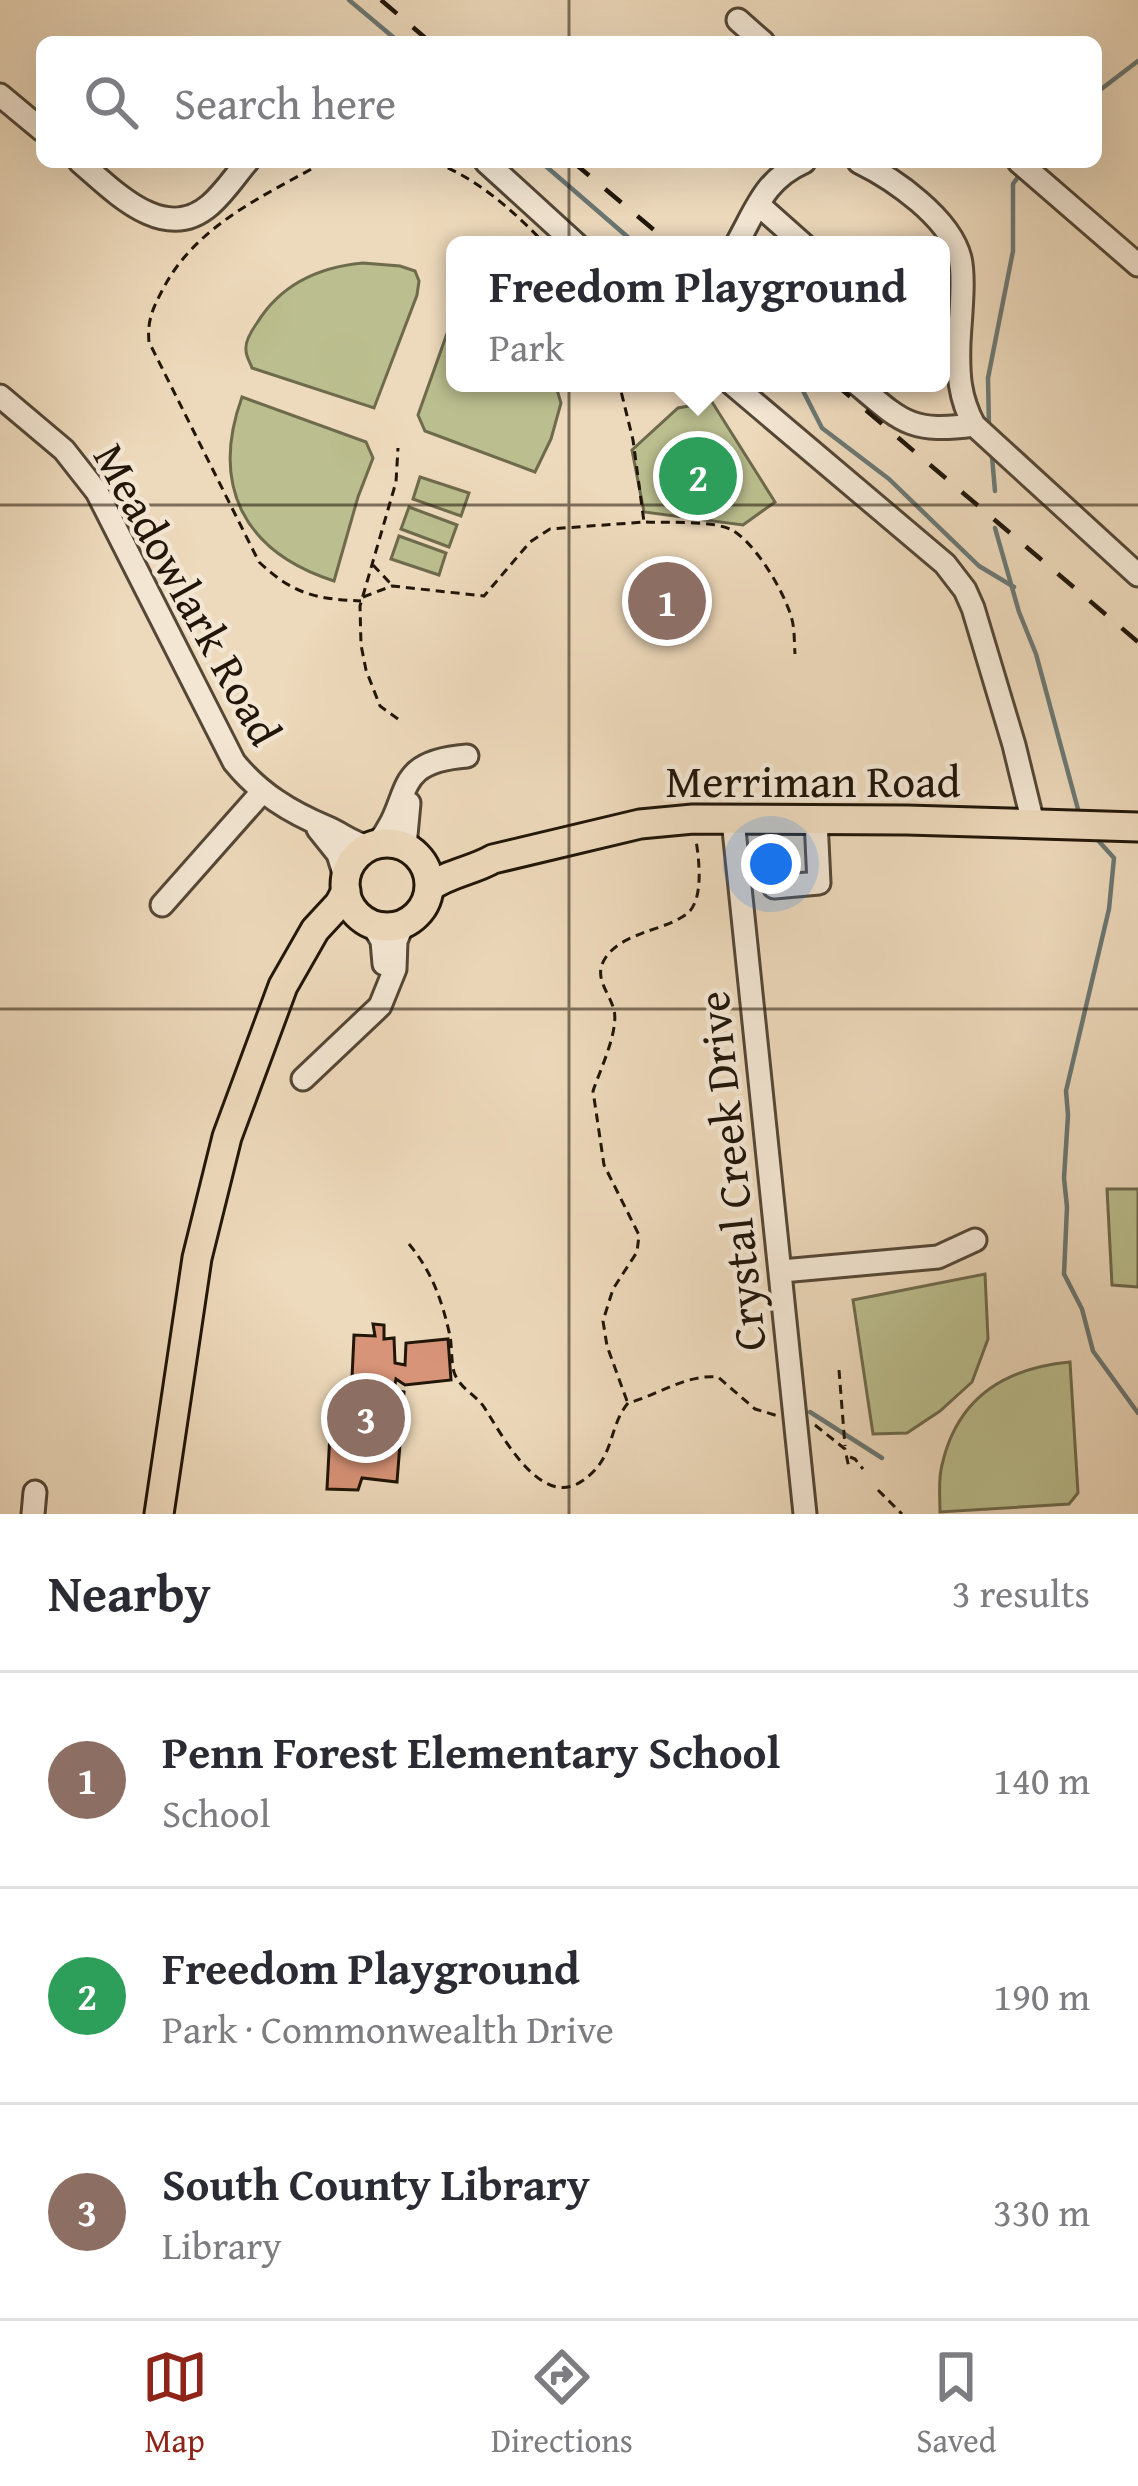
<!DOCTYPE html>
<meta charset="utf-8">
<style>
:root{--surface:#fff;--page:#f7f7f7;--text:#2b2b33;--muted:#7c7c81;--line:#e1e1e2;--accent:#8f2418}
body{margin:0;font-family:"Gentium Book Plus",serif;background:var(--page);color:var(--text)}
.you{position:absolute;left:771px;top:864px;width:42px;height:42px;margin:-30px;border:9px solid #fff;border-radius:50%;background:#1a73e8;box-shadow:0 0 0 18px #1a73e833}
.badge{display:grid;place-items:center;width:78px;height:78px;border-radius:50%;background:var(--accent);color:#fff;font-size:39px;font-weight:700}
.pin{position:absolute;translate:-50% -50%;border:6px solid #fff;box-shadow:0 3px 12px #0006}
.popup{position:absolute;left:446px;top:236px;width:504px;height:156px;box-sizing:border-box;display:grid;place-content:center;border-radius:18px;background:var(--surface);filter:drop-shadow(0 3px 9px #0005);font-size:39px;white-space:nowrap;color:var(--muted)}
.popup b{font-size:45px;color:var(--text)}
.popup::after{content:'';position:absolute;left:50%;top:100%;margin-left:-24px;border:24px solid transparent;border-top-color:var(--surface)}
.list{margin:0;padding:0;list-style:none}
h2{display:flex;justify-content:space-between;align-items:center;height:156px;margin:0;padding:0 48px;font-size:51px}
h2 small{font-size:39px;font-weight:400;color:var(--muted)}
.list li{display:grid;grid-template-columns:78px 1fr auto;gap:36px;align-items:center;box-sizing:border-box;height:216px;padding:0 48px;border-top:3px solid var(--line)}
.list b{display:block;font-size:45px;white-space:nowrap}
.list p{margin:0;font-size:39px;white-space:nowrap;color:var(--muted)}
.list em{font-size:39px;font-style:normal;color:var(--muted)}
.icon{flex:none;width:66px;height:66px;fill:none;stroke:currentColor;stroke-width:2;stroke-linecap:round;stroke-linejoin:round}
.map{position:relative;flex:none;width:1138px;height:1514px;overflow:hidden}
.search{position:absolute;background:var(--surface);box-shadow:0 12px 48px #0002;left:36px;right:36px;top:36px;height:132px;display:flex;align-items:center;gap:30px;box-sizing:border-box;padding:0 42px;border-radius:18px;color:var(--muted);font-size:45px}
.sheet{height:804px;background:var(--surface)}
nav{display:flex;justify-content:space-around;align-items:center;box-sizing:border-box;height:168px;border-top:3px solid var(--line);background:var(--surface);font-size:33px;color:var(--muted)}
nav a{display:grid;justify-items:center;gap:6px}
nav .on{color:var(--accent)}
.map>svg:first-child{display:block}
.green{fill:#bbbe8e;stroke:#6e6a4c;stroke-width:3}
.lines{fill:none;stroke-linecap:round;stroke-linejoin:round}
.stream{stroke:#6b7773;stroke-width:4.5}
.building{fill:#d89479;stroke:#211609;stroke-width:3}
.minor-casing{stroke:#544736;stroke-width:27}
.major-casing{stroke:#211609;stroke-width:33}
.path{stroke:#211609;stroke-width:3;stroke-dasharray:9 6;stroke-linecap:butt}
.minor{stroke:#f3e6d3;stroke-width:21}
.major{stroke:#edd9bb;stroke-width:27}
.rail{stroke:#211609;stroke-width:4.5;stroke-dasharray:21 21;stroke-linecap:butt}
.grid{fill:none;stroke:#211609;stroke-width:3;stroke-opacity:0.55}
.labels{text-anchor:middle;stroke-width:9;stroke-linejoin:round;paint-order:stroke}
.street-label{font-size:45px;fill:#211609;stroke:#f3e6d3}
</style>
<div class="map">
<svg width="1138" height="1514" viewBox="0 0 1138 1514">
<rect width="100%" height="100%" fill="#edd9bb"/>
<filter id="stains"><feTurbulence type="fractalNoise" baseFrequency=".00167" numOctaves="4"/><feColorMatrix values="0 0 0 0 .2 0 0 0 0 .09 0 0 0 0 .02 0 0 0 .5 -.17"/></filter>
<radialGradient id="worn" r=".72"><stop offset=".6" stop-color="#630" stop-opacity="0"/><stop offset="1" stop-color="#630" stop-opacity=".3"/></radialGradient>
<g class="green">
<path d="M 363,263 L 400,266 L 415,271 L 419,281 L 417,295 L 374,408 L 252,368 C 250,362 246,357 246,350 C 245,342 252,330 257,323 C 281,284 319,267 363,263 Z"/>
<path d="M 455,311 L 455,383 L 555,383 L 561,403 L 551,439 L 535,472 L 425,431 L 418,415 Z"/>
<path d="M 242,397 L 366,442 L 373,458 L 358,497 L 334,581 C 244,552 210,486 242,397 Z"/>
<path d="M 712,402 L 775,502 L 743,525 L 644,512 L 632,450 L 678,408 Z"/>
<path d="M 420,477 L 469,493 L 461,516 L 413,499 Z"/>
<path d="M 409,507 L 457,525 L 449,547 L 401,529 Z"/>
<path d="M 399,536 L 446,553 L 439,575 L 391,559 Z"/>
<path d="M 1107,1189 L 1138,1189 L 1138,1287 L 1112,1285 Z"/>
<path d="M 985,1274 L 988,1339 L 972,1382 L 940,1411 L 907,1433 L 873,1434 L 853,1300 Z"/>
<path d="M 1070,1362 L 1078,1493 L 1069,1504 L 940,1512 C 940,1497 938,1479 942,1465 C 957,1398 1005,1368 1070,1362 Z"/>
</g>
<g class="lines">
<g class="stream">
<path d="M 349,0 L 399,42"/>
<path d="M 1096,93 L 1138,61"/>
<path d="M 541,162 L 637,245"/>
<path d="M 799,383 L 822,428 L 889,479 L 979,566 L 1014,587"/>
<path d="M 989,427 L 988,378 L 1013,251 L 1013,184 L 1018,177"/>
<path d="M 992,457 L 995,491"/>
<path d="M 995,528 L 1019,612 L 1036,654 L 1079,813"/>
<path d="M 1095,837 L 1114,858 L 1109,909 L 1066,1091 L 1068,1115 L 1064,1178 L 1067,1207 L 1064,1274 L 1082,1309 L 1093,1351 L 1138,1413"/>
<path d="M 810,1412 L 882,1458"/>
</g>
</g>
<path class="building" d="M 373,1324 L 384,1325 L 384,1339 L 394,1338 L 395,1363 L 405,1365 L 406,1343 L 448,1339 L 451,1380 L 405,1385 L 396,1379 L 394,1390 L 404,1392 L 397,1482 L 362,1478 L 358,1490 L 327,1489 L 330,1433 L 328,1404 L 336,1402 L 338,1390 L 355,1390 L 352,1378 L 354,1335 L 375,1336 Z"/>
<g class="lines">
<defs>
<g id="minor">
<path d="M 738,20 L 763,42"/>
<path d="M 0,95 L 42,130"/>
<path d="M 80,162 C 114,191 164,245 210,205 C 224,193 235,176 247,162"/>
<path d="M 486,162 L 577,245"/>
<path d="M 859,162 C 894,179 950,218 960,258 C 965,279 960,320 959,343 C 958,374 959,397 974,425 L 1138,575"/>
<path d="M 1019,162 L 1138,265"/>
<path d="M 759,205 L 804,245"/>
<path d="M 736,245 C 757,208 764,180 804,162"/>
<path d="M 731,383 L 945,564 L 965,590 L 973,608 L 1014,745 L 1033,823"/>
<path d="M 856,383 C 903,423 911,433 974,425"/>
<path d="M 0,396 L 64,450 L 97,492 L 234,762 C 259,793 290,812 326,827 C 343,834 349,842 369,847"/>
<path d="M 733,820 L 805,1514"/>
<path d="M 318,829 L 338,854 L 346,880"/>
<path d="M 377,844 C 415,799 388,762 467,756"/>
<path d="M 405,846 L 409,803"/>
<path d="M 771,851 L 774,887 L 819,883 L 816,820"/>
<path d="M 162,905 L 262,792"/>
<path d="M 372,924 L 382,941 L 384,964"/>
<path d="M 303,1079 L 380,1006 L 395,969 L 396,941 L 403,924"/>
<path d="M 782,1271 L 938,1257 L 975,1240"/>
<path d="M 33,1514 L 35,1492"/>
</g>
<g id="major">
<circle cx="387" cy="885" r="42"/>
<path d="M 430,887 C 449,873 472,871 493,859 L 640,824 L 693,819 L 907,820 L 1138,827"/>
<path d="M 159,1514 L 197,1258 L 227,1137 L 283,986 L 315,930 L 339,904 L 346,891"/>
</g>
</defs>
<use href="#minor" class="minor-casing"/>
<use href="#major" class="major-casing"/>
<g class="path">
<path d="M 324,162 C 264,196 196,225 163,289 C 153,308 147,320 149,342 L 259,562 C 293,594 315,599 361,601"/>
<path d="M 434,162 C 477,178 515,212 546,245"/>
<path d="M 646,522 C 668,523 713,520 732,530 C 756,544 783,590 791,616 C 795,628 794,642 795,654"/>
<path d="M 373,565 L 391,584"/>
<path d="M 363,597 L 392,586 L 484,596 L 530,542 L 550,529 L 644,522 L 633,440 L 619,383"/>
<path d="M 398,719 L 380,706 L 366,670 L 361,645 L 360,606 L 396,482 L 398,448"/>
<path d="M 409,1244 C 432,1272 442,1300 450,1336 C 452,1347 451,1361 454,1372 C 459,1388 475,1394 484,1407 C 502,1435 541,1510 582,1481 C 616,1458 607,1429 628,1403 C 658,1395 686,1374 718,1377 L 755,1409 L 778,1416"/>
<path d="M 839,1370 L 845,1446"/>
<path d="M 627,1401 L 607,1346 L 603,1321 L 613,1289 L 637,1252 L 639,1235 L 604,1165 L 593,1091 C 600,1070 619,1031 614,1010 C 609,991 592,977 606,957 C 615,944 630,938 645,932 C 657,928 677,922 688,913 C 704,898 699,860 696,840"/>
<path d="M 815,1425 L 845,1449 L 849,1468"/>
<path d="M 850,1457 L 855,1459 L 863,1469"/>
<path d="M 878,1490 L 902,1514"/>
</g>
<use href="#minor" class="minor"/>
<use href="#major" class="major"/>
<g class="rail">
<path d="M 381,0 L 430,42"/>
<path d="M 573,162 L 672,245"/>
<path d="M 834,383 L 1138,642"/>
</g>
</g>
<path class="grid" d="M 569,0 L 569,42M 569,162 L 569,1514M 0,505 L 1138,505M 0,1009 L 1138,1009"/>
<g class="labels">
<g class="street-label">
<text transform="translate(188 594) rotate(61)" y="16">Meadowlark Road</text>
<text x="813" y="797">Merriman Road</text>
<text transform="translate(731 1171) rotate(-96)" y="16">Crystal Creek Drive</text>
</g>
</g>
<rect width="100%" height="100%" filter="url(#stains)"/>
<rect width="100%" height="100%" fill="url(#worn)"/>
</svg>
<div class="you"></div>
<div class="pin badge" style="left:667px;top:601px;background:#8d6e63">1</div>
<div class="pin badge" style="left:698px;top:476px;background:#2e9e5b">2</div>
<div class="popup"><b>Freedom Playground</b>Park</div>
<div class="pin badge" style="left:366px;top:1418px;background:#8d6e63">3</div>
<div class="search"><svg class="icon" aria-label="search" viewBox="0 0 24 24"><circle cx="10" cy="10" r="6"/><path d="M15 15l6 6"/></svg>Search here</div>
</div>
<section class="sheet">
<h2>Nearby<small>3 results</small></h2>
<ul class="list">
<li><span class="badge" style="background:#8d6e63">1</span><div><b>Penn Forest Elementary School</b><p>School</p></div><em>140 m</em></li>
<li><span class="badge" style="background:#2e9e5b">2</span><div><b>Freedom Playground</b><p>Park · Commonwealth Drive</p></div><em>190 m</em></li>
<li><span class="badge" style="background:#8d6e63">3</span><div><b>South County Library</b><p>Library</p></div><em>330 m</em></li>
</ul>
</section>
<nav>
<a class="on"><svg class="icon" aria-label="map" viewBox="0 0 24 24"><path d="M3 6l6-2 6 2 6-2v14l-6 2-6-2-6 2zM9 4v14M15 6v14"/></svg>Map</a>
<a><svg class="icon" aria-label="directions" viewBox="0 0 24 24"><path d="M12 3l9 9-9 9-9-9zM9 14v-3h6M13 9l2 2-2 2"/></svg>Directions</a>
<a><svg class="icon" aria-label="saved" viewBox="0 0 24 24"><path d="M7 4h10v16l-5-4-5 4z"/></svg>Saved</a>
</nav>
